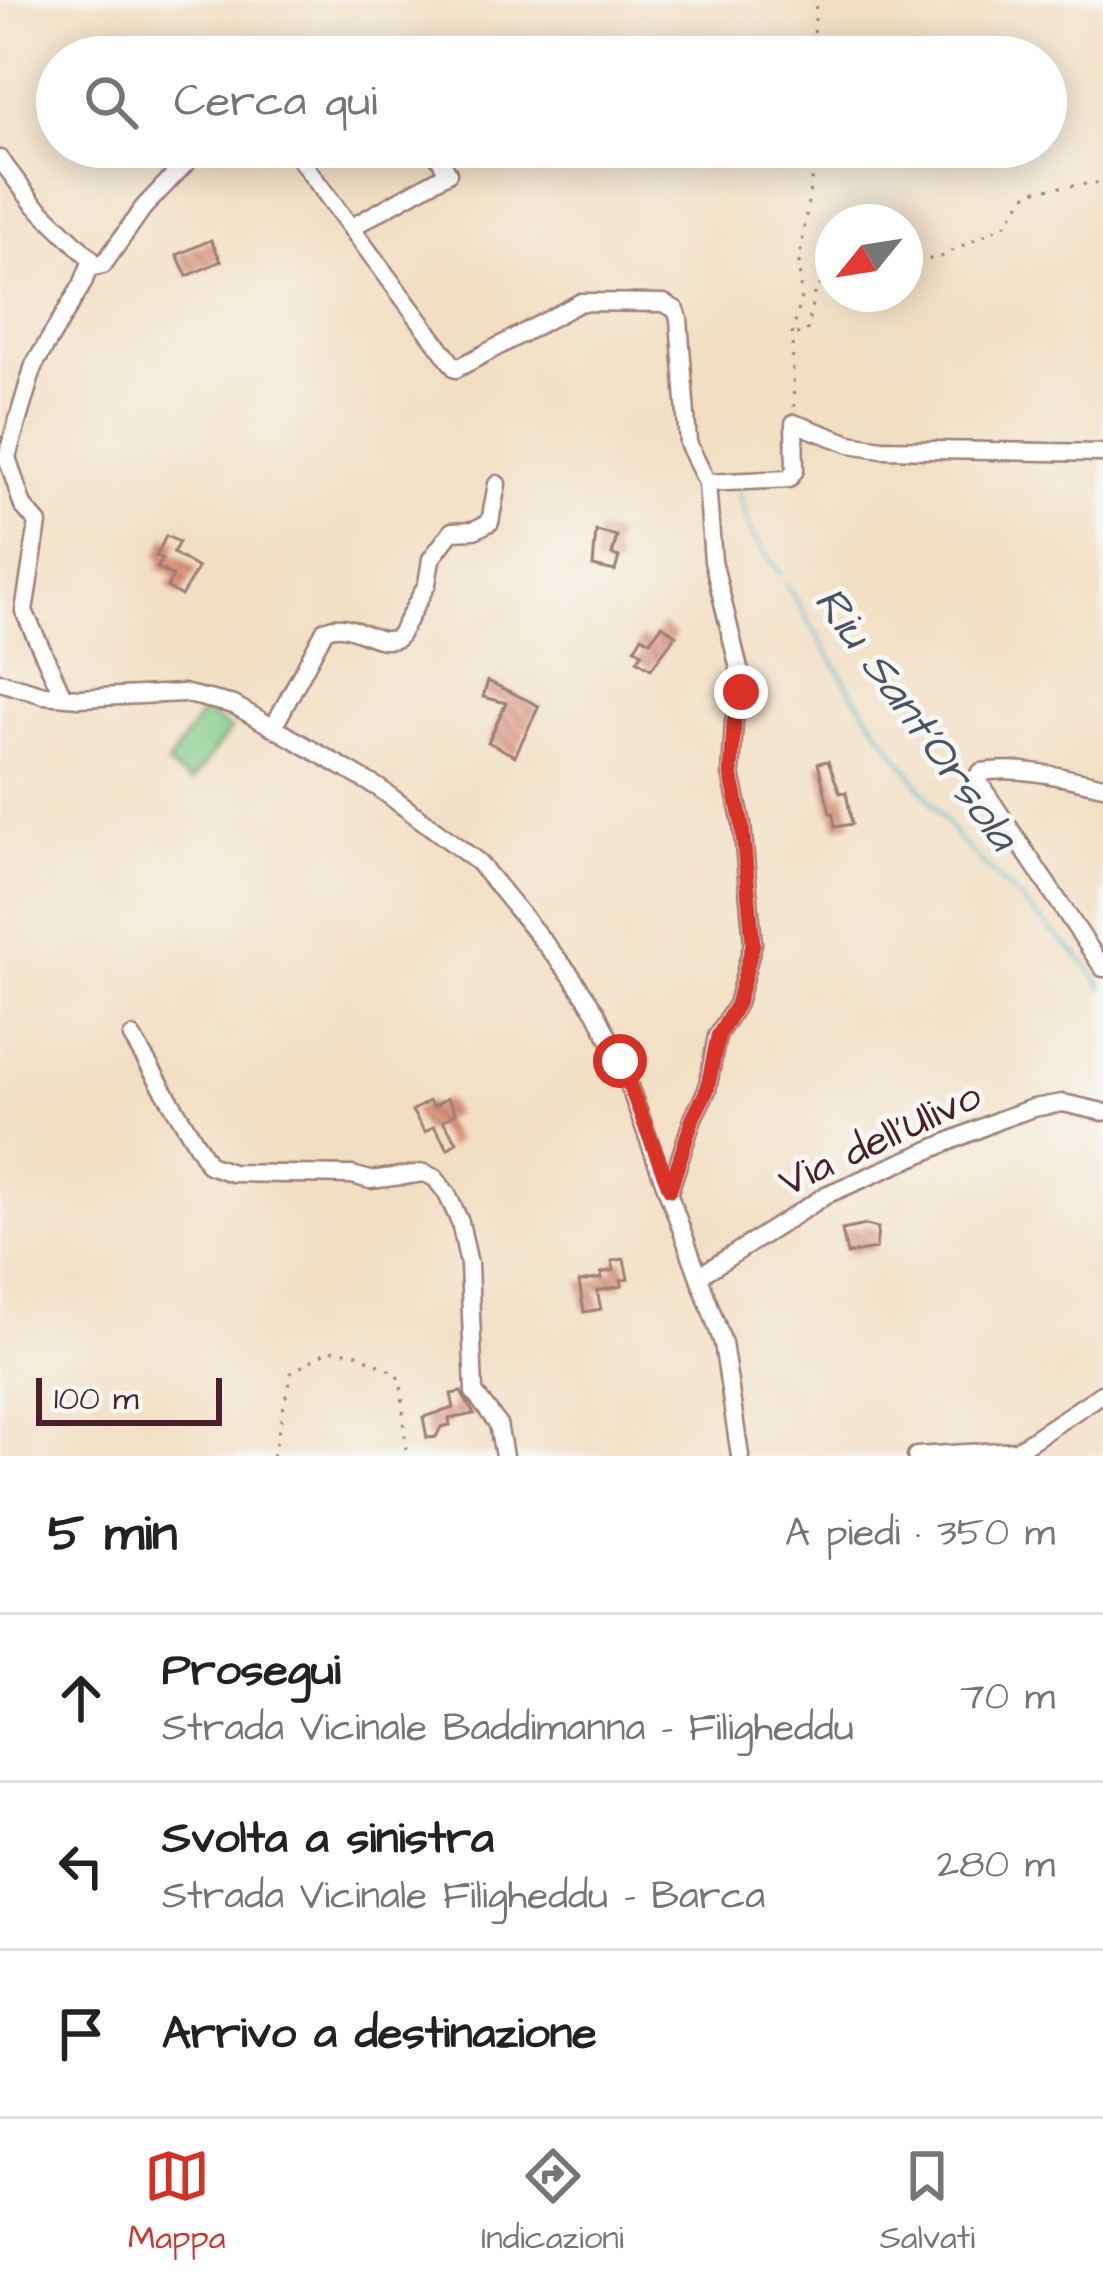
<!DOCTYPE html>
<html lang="it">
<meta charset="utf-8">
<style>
:root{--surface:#fff;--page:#f6f6f6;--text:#222;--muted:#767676;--line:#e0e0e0;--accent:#d93025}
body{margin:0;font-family:"Architects Daughter",sans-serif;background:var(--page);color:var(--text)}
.compass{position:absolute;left:815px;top:204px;width:108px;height:108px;border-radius:50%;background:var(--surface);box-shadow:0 6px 30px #0003;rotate:240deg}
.scale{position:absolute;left:36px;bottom:30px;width:186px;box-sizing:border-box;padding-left:12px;border:6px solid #4a1f2b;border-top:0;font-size:33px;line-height:42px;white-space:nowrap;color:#4a1f2b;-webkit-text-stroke:9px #f6f6f2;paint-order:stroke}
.stop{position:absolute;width:36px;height:36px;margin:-27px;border:9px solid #d93025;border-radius:50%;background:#fff}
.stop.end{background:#d93025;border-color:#fff;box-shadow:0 3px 12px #0008}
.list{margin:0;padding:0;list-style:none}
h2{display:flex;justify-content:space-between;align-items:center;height:156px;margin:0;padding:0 48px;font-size:51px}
h2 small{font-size:39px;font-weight:400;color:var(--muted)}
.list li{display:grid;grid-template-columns:78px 1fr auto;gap:36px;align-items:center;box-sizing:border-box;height:168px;padding:0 48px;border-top:3px solid var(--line)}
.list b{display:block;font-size:45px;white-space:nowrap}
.list p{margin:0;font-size:39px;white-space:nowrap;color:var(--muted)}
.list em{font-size:39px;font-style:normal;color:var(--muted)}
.icon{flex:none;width:66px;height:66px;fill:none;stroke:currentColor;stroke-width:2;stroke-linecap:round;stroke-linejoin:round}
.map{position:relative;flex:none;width:1103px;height:1456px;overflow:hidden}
.search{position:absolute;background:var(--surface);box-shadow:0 6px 30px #0003;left:36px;right:36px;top:36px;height:132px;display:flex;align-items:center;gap:30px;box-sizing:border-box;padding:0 42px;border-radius:66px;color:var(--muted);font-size:45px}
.sheet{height:660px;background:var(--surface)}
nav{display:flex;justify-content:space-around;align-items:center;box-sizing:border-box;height:168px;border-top:3px solid var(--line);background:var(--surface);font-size:33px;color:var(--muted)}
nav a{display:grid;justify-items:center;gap:6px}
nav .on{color:var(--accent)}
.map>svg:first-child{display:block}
.garden{fill:#83cc89;stroke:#66765a;stroke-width:3}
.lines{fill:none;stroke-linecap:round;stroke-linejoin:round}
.stream{stroke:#4bb5c9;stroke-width:3}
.building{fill:url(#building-back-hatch)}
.minor-casing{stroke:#9e7f76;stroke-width:21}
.path{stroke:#9e7f76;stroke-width:3;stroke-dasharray:3 9;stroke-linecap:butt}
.minor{stroke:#fff;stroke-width:16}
.route{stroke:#d93025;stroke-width:15}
.labels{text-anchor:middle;stroke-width:10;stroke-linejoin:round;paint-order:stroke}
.street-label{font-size:42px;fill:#4a1f2b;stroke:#f6f6f2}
.water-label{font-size:45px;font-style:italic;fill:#4a5462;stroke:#f6f6f2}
</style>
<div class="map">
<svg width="1103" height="1456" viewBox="0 0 1103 1456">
<defs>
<pattern id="building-back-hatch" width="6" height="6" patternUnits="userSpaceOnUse" patternTransform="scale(3)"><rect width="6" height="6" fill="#db947e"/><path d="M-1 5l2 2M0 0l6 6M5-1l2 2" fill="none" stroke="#b47867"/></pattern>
</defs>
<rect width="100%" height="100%" fill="#f6f6f2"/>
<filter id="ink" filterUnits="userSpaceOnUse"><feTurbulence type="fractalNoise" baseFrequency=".00833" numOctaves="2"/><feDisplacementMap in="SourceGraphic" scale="24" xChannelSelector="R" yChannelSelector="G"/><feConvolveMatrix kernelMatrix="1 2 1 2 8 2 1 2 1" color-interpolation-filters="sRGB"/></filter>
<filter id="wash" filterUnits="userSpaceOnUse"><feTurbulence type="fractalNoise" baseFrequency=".004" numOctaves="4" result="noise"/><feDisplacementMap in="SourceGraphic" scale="48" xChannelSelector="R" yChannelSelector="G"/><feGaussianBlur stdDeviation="2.7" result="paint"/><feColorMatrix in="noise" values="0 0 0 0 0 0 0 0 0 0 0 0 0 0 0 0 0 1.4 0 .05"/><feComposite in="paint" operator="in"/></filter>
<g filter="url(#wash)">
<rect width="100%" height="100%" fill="#f2dfc2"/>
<path class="garden" d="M 203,711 L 231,729 L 191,782 L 167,765 Z"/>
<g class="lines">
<g class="stream">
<path d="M 738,491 L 753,537 L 780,574"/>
<path d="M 786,583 L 853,694 L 959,840 L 1084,962 L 1103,987"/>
</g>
</g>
<g id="blocks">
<g class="building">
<path d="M 211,240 L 221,261 L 187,276 L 177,255 Z"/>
<path d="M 596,531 L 617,536 L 612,555 L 619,557 L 615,571 L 593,566 Z"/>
<path d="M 166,536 L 179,542 L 173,553 L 198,568 L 181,596 L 167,587 L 173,576 L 157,568 L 162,559 L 156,556 Z"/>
<path d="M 662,625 L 676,635 L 651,669 L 637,660 L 642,653 L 635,648 L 642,636 L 650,641 Z"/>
<path d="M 488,681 L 539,706 L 515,756 L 488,742 L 506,703 L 483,697 Z"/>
<path d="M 828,761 L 840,793 L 846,792 L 852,824 L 835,827 L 833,813 L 830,813 L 818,763 Z"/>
<path d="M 447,1098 L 456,1113 L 443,1121 L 457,1142 L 448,1149 L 434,1126 L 425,1132 L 412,1111 L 429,1101 L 433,1107 Z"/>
<path d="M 866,1225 L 878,1228 L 876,1249 L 847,1254 L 842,1230 Z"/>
<path d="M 624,1259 L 628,1279 L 621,1280 L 622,1286 L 597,1291 L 601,1309 L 584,1312 L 579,1282 L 602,1278 L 601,1273 L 614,1270 L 612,1261 Z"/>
<path d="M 461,1392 L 474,1414 L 449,1419 L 450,1425 L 441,1427 L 436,1437 L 427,1438 L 423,1417 L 454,1408 L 451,1394 Z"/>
</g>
</g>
</g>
<g filter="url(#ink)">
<use href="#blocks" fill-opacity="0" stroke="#9e7f76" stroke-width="3"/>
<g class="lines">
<defs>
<g id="minor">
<path d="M 291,147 L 456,369 L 581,302 L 664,303 L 676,310 L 679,319 L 688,443 L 707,483 L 713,561 L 740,673 L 741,692 L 734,721 L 731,774 L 742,824 L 753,943 L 737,1004 L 717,1036 L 707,1090 L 693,1118 L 670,1189"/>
<path d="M 0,159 L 33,203 L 92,260 L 82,285 L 34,365 L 7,457 L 23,506 L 38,523 L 24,611 L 63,696"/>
<path d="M 352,227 L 448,173 L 437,154 L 444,147"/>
<path d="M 89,268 L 103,265 L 143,208 L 201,147"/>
<path d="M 707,483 L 789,479 L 795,470 L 794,423 L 850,444 L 882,449 L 1103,453"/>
<path d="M 0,682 L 44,695 L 79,698 L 183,693 L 234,705 L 379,788 L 478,862 L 570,974 L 596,1012 L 620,1061 L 723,1343 L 740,1456"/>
<path d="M 274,726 L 325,630 C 351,617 373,648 398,638 L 427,584 L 431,559 L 452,531 L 474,530 L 490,522 L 497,484"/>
<path d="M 1103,786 C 1063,777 1022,766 981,772 L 976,778 L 1103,968"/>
<path d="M 132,1037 L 209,1165 L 232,1173 L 352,1175 L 370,1180 L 424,1173 L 435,1178 L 447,1194 L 460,1222 L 469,1264 L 474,1392 L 498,1424 L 504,1456"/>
<path d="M 699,1276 L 828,1194 L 999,1120 L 1033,1108 L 1063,1103 L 1103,1112"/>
<path d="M 916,1456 L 1017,1450 L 1103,1393"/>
</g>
</defs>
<use href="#minor" class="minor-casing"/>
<g class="path">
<path d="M 813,57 L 816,0"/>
<path d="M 905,264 L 941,257 L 1006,224 L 1029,191 L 1103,182"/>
<path d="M 796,334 L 807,332 L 815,288 L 833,279"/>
<path d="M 794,407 L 792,335 L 801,300 L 799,263 L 816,147"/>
<path d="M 273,1456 L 291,1373 L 329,1350 L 355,1353 L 394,1372 L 401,1382 L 406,1451 L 410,1456"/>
</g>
<use href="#minor" class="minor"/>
</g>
</g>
<g class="lines" filter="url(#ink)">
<path class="route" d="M 620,1061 L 670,1189 L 693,1118 L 707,1090 L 718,1036 L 737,1004 L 753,944 L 742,824 L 731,774 L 734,722 L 741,692"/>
</g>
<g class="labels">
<g class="street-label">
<text transform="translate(879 1137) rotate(-25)" y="15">Via dell'Ulivo</text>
</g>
<g class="water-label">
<text transform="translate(918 717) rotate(54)" y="16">Riu Sant'Orsola</text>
</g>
</g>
</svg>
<svg class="compass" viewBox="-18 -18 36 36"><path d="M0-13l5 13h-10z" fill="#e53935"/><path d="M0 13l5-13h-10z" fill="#767676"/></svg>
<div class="scale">100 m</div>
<div class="stop" style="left:620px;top:1061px"></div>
<div class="stop end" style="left:741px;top:692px"></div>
<div class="search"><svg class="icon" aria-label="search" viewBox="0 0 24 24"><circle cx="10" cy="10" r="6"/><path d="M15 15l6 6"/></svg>Cerca qui</div>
</div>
<section class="sheet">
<h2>5 min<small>A piedi · 350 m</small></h2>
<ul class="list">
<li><svg class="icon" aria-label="ahead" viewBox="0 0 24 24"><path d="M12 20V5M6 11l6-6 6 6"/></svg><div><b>Prosegui</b><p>Strada Vicinale Baddimanna - Filigheddu</p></div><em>70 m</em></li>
<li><svg class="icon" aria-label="left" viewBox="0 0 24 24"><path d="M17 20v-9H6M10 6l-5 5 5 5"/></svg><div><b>Svolta a sinistra</b><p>Strada Vicinale Filigheddu - Barca</p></div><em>280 m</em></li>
<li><svg class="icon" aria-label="arrive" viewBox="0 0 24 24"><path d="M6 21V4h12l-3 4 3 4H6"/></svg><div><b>Arrivo a destinazione</b></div></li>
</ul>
</section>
<nav>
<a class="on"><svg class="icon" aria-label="map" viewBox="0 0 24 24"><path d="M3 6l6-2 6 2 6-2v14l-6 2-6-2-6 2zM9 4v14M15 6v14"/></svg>Mappa</a>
<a><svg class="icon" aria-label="directions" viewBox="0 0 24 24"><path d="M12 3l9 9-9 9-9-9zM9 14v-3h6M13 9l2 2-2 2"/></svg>Indicazioni</a>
<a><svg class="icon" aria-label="saved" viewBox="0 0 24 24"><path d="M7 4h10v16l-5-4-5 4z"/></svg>Salvati</a>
</nav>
